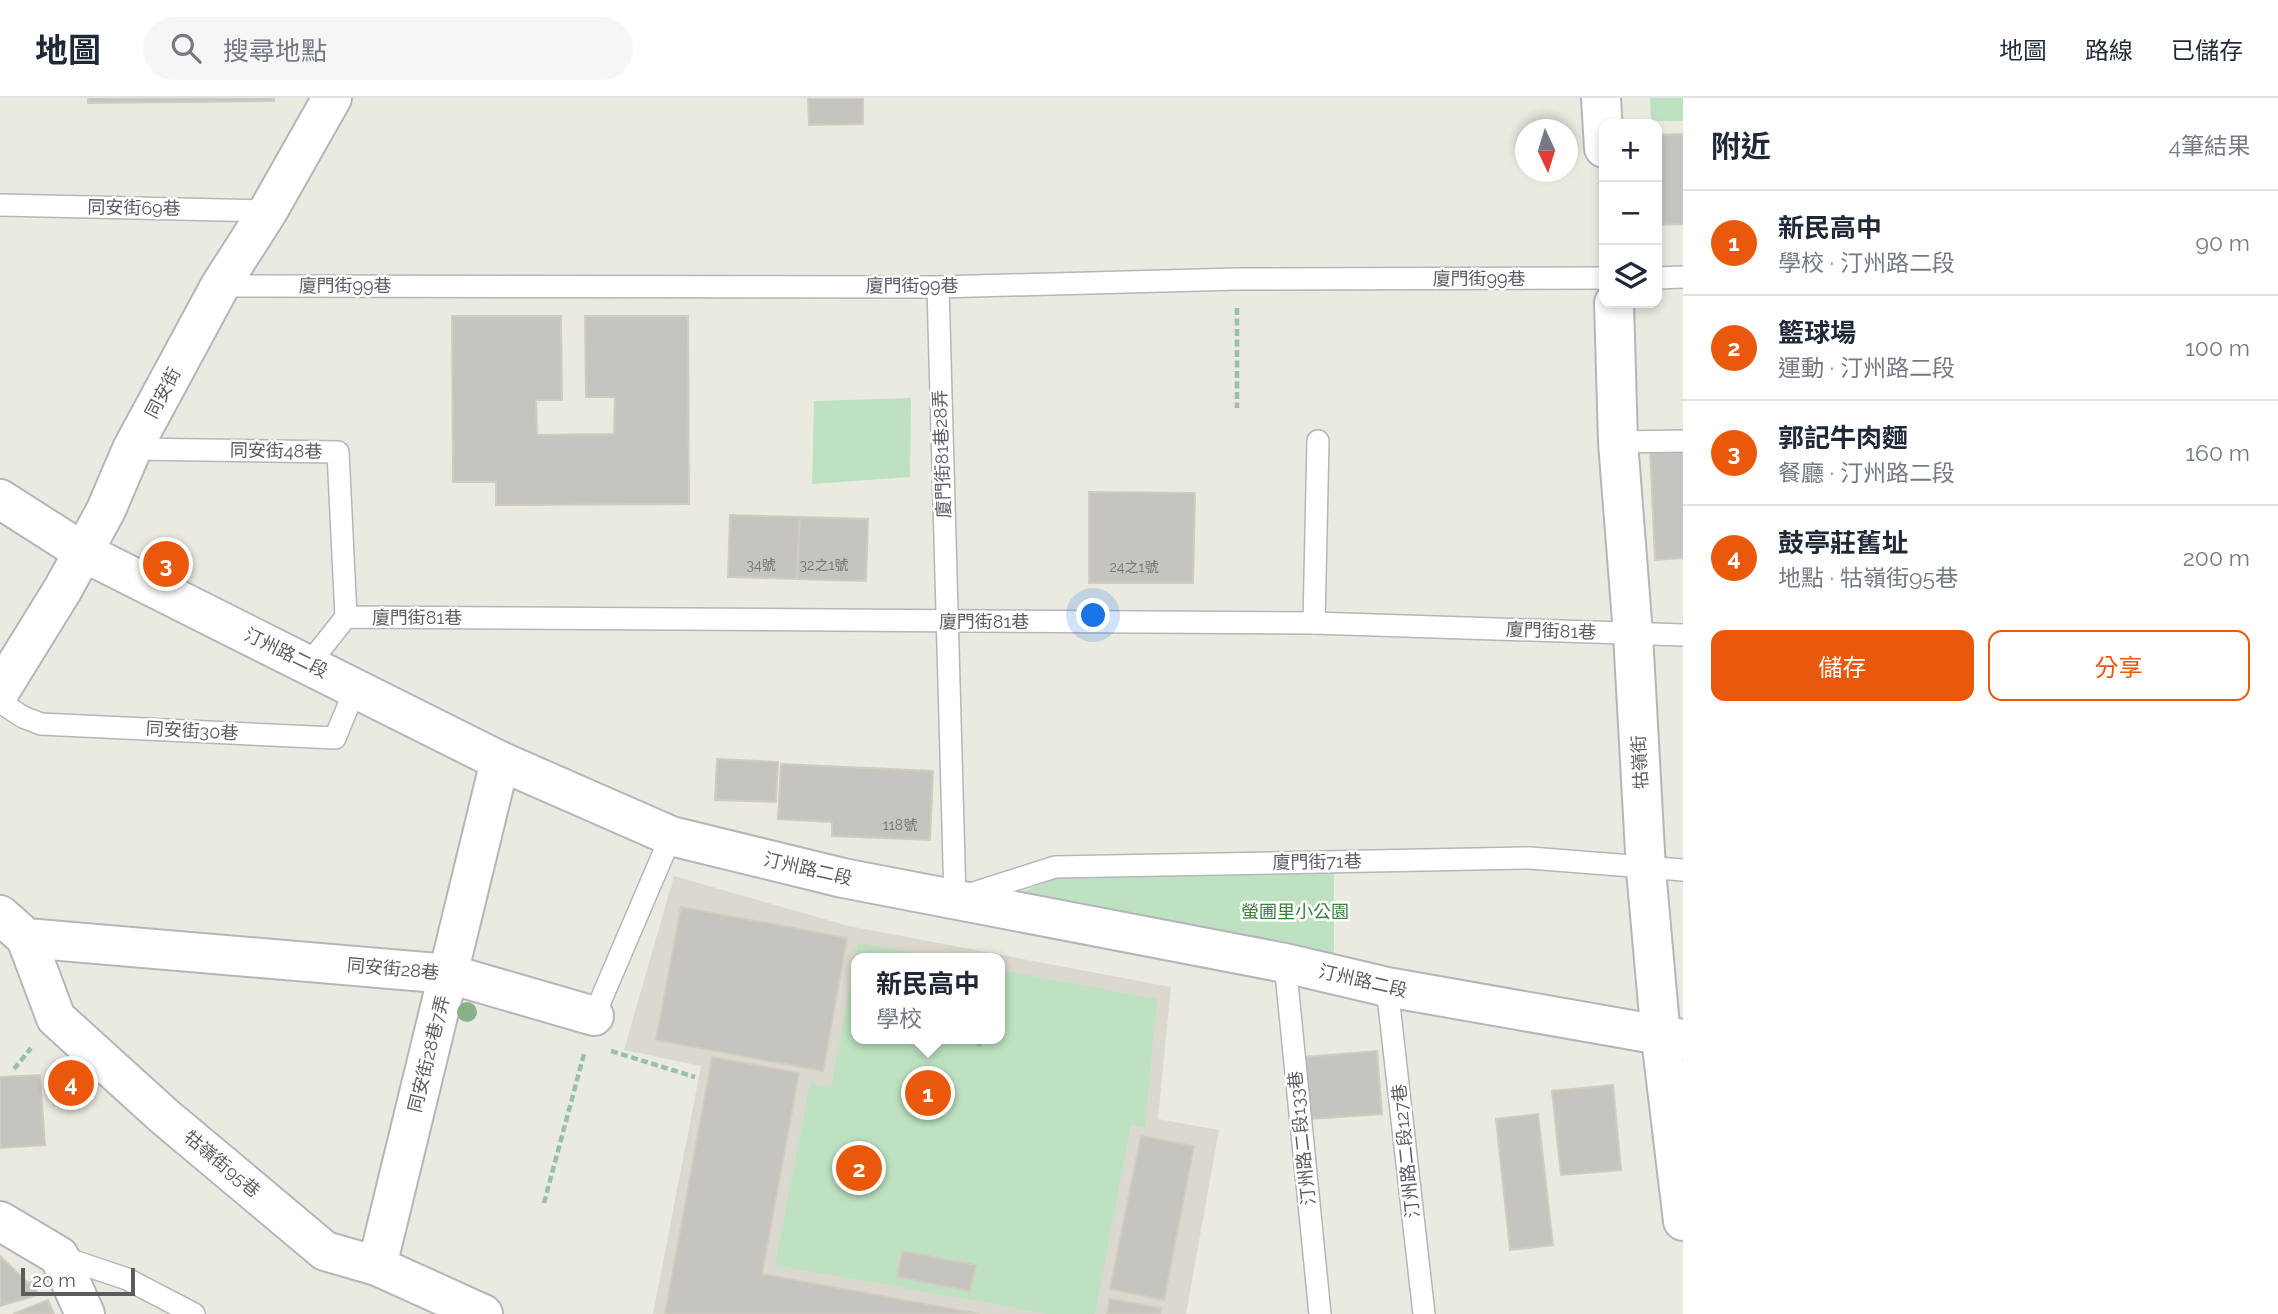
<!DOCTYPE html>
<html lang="zh-TW">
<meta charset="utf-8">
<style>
:root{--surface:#fff;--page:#f6f6f7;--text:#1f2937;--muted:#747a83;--line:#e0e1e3;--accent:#ea580c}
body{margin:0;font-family:Raleway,"Noto Sans TC",sans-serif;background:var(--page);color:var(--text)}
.controls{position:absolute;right:21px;top:21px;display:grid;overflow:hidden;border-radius:14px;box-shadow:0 4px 10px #0003}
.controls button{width:63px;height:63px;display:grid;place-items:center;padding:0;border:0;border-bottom:2px solid var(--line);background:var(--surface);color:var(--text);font:35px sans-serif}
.compass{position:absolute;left:1515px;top:21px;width:63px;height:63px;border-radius:50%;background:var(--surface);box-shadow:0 4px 10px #0003;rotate:176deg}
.scale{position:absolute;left:21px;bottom:18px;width:114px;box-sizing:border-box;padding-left:7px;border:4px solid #595c61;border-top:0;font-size:19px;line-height:24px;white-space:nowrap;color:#595c61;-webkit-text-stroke:5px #fff;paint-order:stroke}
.you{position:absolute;left:1094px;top:518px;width:24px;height:24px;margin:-18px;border:5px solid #fff;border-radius:50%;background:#1a73e8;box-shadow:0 0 0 10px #1a73e833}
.badge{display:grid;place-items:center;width:46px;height:46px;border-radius:50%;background:var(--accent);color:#fff;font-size:23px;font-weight:700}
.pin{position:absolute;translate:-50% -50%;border:4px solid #fff;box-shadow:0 2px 7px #0006}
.popup{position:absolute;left:851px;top:855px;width:154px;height:91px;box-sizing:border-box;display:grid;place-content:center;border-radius:14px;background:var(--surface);filter:drop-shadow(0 2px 5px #0005);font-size:23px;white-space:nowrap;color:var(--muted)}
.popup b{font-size:26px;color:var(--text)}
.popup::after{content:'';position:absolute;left:50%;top:100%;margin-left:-14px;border:14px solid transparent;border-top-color:var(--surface)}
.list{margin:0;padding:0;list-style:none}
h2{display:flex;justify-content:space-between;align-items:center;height:91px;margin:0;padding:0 28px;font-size:30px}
h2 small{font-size:23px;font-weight:400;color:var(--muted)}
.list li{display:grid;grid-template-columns:46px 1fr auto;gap:21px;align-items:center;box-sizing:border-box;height:105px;padding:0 28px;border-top:2px solid var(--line)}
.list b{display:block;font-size:26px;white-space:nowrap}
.list p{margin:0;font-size:23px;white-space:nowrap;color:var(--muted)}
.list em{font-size:23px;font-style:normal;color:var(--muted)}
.actions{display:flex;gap:14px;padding:21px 28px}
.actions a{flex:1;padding:16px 0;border:2px solid var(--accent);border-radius:14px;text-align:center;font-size:24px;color:var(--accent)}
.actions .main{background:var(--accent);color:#fff}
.icon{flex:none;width:38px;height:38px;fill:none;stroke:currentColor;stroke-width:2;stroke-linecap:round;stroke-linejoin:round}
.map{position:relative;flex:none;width:1683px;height:1216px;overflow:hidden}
header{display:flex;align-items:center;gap:42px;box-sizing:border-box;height:98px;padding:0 35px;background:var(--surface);border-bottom:2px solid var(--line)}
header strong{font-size:33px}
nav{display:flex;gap:38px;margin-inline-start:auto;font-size:24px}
.search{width:490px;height:63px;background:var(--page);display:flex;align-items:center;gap:18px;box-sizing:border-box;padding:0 24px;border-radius:38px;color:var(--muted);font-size:26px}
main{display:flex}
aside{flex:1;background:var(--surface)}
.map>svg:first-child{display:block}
.education{fill:#dbd9cf;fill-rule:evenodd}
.green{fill:#bee2c1;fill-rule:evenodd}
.building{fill:#c6c4be;stroke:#d0ccc0;stroke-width:2}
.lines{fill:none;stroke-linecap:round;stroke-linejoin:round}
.service-casing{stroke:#b4b6bb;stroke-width:24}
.minor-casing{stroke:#b4b6bb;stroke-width:42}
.tertiary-casing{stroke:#b4b6bb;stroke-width:42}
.path{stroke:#98c2a7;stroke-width:4.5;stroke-dasharray:7 3.5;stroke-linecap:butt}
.service{stroke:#fff;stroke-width:21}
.minor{stroke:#fff;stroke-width:38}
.tertiary{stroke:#fff;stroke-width:38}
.tree{fill:#89b089}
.labels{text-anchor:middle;stroke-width:5;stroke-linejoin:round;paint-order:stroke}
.number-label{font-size:14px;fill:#747678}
.street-label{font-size:18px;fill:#595c61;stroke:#fff}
.park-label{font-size:18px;fill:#398041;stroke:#fff}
</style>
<header>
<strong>地圖</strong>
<div class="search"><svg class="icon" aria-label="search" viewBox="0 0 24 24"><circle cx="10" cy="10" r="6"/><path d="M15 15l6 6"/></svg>搜尋地點</div>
<nav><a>地圖</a><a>路線</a><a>已儲存</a></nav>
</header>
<main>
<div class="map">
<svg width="1683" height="1216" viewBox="0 0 1683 1216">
<rect width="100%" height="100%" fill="#ebeae1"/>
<path class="education" d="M 674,778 L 849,828 L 1171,889 L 1158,1021 L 1219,1032 L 1186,1216 L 653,1216 L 701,968 L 624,952 ZM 856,860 L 1000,860 L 1000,941 L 856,941 Z"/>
<g class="green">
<path d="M 1650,0 L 1683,0 L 1683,23 L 1651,23 Z"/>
<path d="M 911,300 L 910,379 L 812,386 L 814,303 Z"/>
<path d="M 1334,775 L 1334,861 L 1008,800 L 1058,779 Z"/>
<path d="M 858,845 L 939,860 L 856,860 L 856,941 L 1000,941 L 1000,872 L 1157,901 L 1145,1030 L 1131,1027 L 1095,1216 L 1048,1216 L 775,1167 L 810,985 L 831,989 ZM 903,1153 L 975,1167 L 971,1192 L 970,1193 Z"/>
</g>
<g class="building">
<path d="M 88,0 L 274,0 L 274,3 L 88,5 Z"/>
<path d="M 808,0 L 863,0 L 863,26 L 809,27 Z"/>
<path d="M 1683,36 L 1683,126 L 1657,127 L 1657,37 Z"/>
<path d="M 452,218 L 561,218 L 562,302 L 536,302 L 537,337 L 614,336 L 615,299 L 586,299 L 585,218 L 688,218 L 689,406 L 496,407 L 496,384 L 453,384 Z"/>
<path d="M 1683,349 L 1683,460 L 1655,462 L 1650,350 Z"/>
<path d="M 1089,394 L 1195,395 L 1193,485 L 1089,485 Z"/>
<path d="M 730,417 L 800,419 L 797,481 L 728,479 Z"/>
<path d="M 800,419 L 868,421 L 866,483 L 797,481 Z"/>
<path d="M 717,661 L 778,664 L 776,704 L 715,702 Z"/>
<path d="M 781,666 L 933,673 L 930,742 L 832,738 L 832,724 L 778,721 Z"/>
<path d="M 681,809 L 847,840 L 823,973 L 656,942 Z"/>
<path d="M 1377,953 L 1382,1016 L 1310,1021 L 1305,959 Z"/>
<path d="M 712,959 L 799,975 L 762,1176 L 980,1216 L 665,1216 Z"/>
<path d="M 40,977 L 45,1047 L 0,1050 L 0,979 Z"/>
<path d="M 1613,987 L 1621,1072 L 1561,1077 L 1552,993 Z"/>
<path d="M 1538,1016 L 1553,1147 L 1510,1152 L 1496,1021 Z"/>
<path d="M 1141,1038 L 1194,1048 L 1164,1202 L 1110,1191 Z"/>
<path d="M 902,1153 L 976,1167 L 970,1193 L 897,1179 Z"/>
<path d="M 0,1158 L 28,1185 L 34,1183 L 37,1197 L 0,1208 Z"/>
<path d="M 1110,1201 L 1161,1210 L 1160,1216 L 1107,1216 Z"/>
<path d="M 48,1202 L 54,1216 L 13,1216 Z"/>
</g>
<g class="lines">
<defs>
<g id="service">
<path d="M 0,107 L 268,113"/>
<path d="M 1657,180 L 1683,179"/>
<path d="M 220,188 L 938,189 L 1237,181 L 1604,180"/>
<path d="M 938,189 L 955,801 L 1055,769 L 1530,760 L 1683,772"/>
<path d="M 1618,344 L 1683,343"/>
<path d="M 132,351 L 338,354 L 346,519"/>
<path d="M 1314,525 L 1318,343"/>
<path d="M 308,567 L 346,519 L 1314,525 L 1683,537"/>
<path d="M 0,604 L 23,619 L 41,626 L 335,640 L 356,589"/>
<path d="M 1285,865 L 1320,1216"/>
<path d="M 1387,889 L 1424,1216"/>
<path d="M 594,918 L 671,738"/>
<path d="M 59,1158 L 127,1181 L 194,1216"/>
</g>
<g id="minor">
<path d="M 1601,0 L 1604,50"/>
<path d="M 1614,205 L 1618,344 L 1633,536 L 1646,772 L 1661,940 L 1683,1123"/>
<path d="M 0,593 L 63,491 L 106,412 L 132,351 L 220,188 L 268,113 L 332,0"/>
<path d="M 0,817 L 26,840 L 449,876 L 594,918"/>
<path d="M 26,840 L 56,920 L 164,1018 L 325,1153 L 377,1168 L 483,1216"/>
<path d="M 0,1123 L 59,1158 L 85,1216"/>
<path d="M 377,1168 L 500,663"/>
</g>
<path id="tertiary" d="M 0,401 L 83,454 L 308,567 L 500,663 L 671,738 L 843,780 L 1285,865 L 1387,889 L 1683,941"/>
</defs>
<use href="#service" class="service-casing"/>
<use href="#minor" class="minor-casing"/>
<use href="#tertiary" class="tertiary-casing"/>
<g class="path">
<path d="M 1237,210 L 1237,310"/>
<path d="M 993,860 L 994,855"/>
<path d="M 979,948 L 981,941"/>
<path d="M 611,953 L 695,979"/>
<path d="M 14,971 L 31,950"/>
<path d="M 71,1009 L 82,997"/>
<path d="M 544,1105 L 584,956"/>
</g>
<use href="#service" class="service"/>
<use href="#minor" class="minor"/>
<use href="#tertiary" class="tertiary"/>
</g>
<circle class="tree" cx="467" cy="914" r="10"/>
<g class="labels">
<g class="number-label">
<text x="761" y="472">34號</text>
<text x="824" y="472">32之1號</text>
<text x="1134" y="474">24之1號</text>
<text x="900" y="732">118號</text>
</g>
<g class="street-label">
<text transform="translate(134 110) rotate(1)" y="6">同安街69巷</text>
<text x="1479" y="187">廈門街99巷</text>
<text x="345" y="194">廈門街99巷</text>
<text x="912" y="194">廈門街99巷</text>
<text transform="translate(163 295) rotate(-62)" y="6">同安街</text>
<text transform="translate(276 353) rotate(1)" y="6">同安街48巷</text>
<text transform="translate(942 356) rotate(-92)" y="6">廈門街81巷28弄</text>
<text x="417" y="526">廈門街81巷</text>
<text x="984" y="530">廈門街81巷</text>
<text transform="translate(1551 533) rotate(2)" y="6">廈門街81巷</text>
<text transform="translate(286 555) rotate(26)" y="6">汀州路二段</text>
<text transform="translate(192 633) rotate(3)" y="6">同安街30巷</text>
<text transform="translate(1640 664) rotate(-93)" y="6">牯嶺街</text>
<text transform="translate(1317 764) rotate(-1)" y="6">廈門街71巷</text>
<text transform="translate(808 771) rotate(13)" y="6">汀州路二段</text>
<text transform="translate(393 871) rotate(5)" y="6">同安街28巷</text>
<text transform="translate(1363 883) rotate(13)" y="6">汀州路二段</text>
<text transform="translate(429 956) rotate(-76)" y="6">同安街28巷7弄</text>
<text transform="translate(1302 1040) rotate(-96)" y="6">汀州路二段133巷</text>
<text transform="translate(1406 1053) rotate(-96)" y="6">汀州路二段127巷</text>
<text transform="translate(222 1066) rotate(40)" y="6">牯嶺街95巷</text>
</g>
<g class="park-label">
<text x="1295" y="820">螢圃里小公園</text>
</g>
</g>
</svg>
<div class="controls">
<button>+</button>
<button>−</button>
<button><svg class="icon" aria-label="layers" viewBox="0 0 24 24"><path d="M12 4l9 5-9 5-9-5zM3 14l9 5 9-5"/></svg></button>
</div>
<svg class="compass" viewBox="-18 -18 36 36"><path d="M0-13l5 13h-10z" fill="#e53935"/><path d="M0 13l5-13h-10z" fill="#747a83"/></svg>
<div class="scale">20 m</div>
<div class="you"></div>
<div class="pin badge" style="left:928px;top:995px">1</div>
<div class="popup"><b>新民高中</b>學校</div>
<div class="pin badge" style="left:859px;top:1070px">2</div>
<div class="pin badge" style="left:166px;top:466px">3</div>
<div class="pin badge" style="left:71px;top:985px">4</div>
</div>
<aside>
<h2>附近<small>4筆結果</small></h2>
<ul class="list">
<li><span class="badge">1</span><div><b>新民高中</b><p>學校 · 汀州路二段</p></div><em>90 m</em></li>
<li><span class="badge">2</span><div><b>籃球場</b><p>運動 · 汀州路二段</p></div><em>100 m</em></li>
<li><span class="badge">3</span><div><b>郭記牛肉麵</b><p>餐廳 · 汀州路二段</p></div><em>160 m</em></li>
<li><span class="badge">4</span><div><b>鼓亭莊舊址</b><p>地點 · 牯嶺街95巷</p></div><em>200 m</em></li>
</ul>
<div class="actions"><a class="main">儲存</a><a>分享</a></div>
</aside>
</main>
